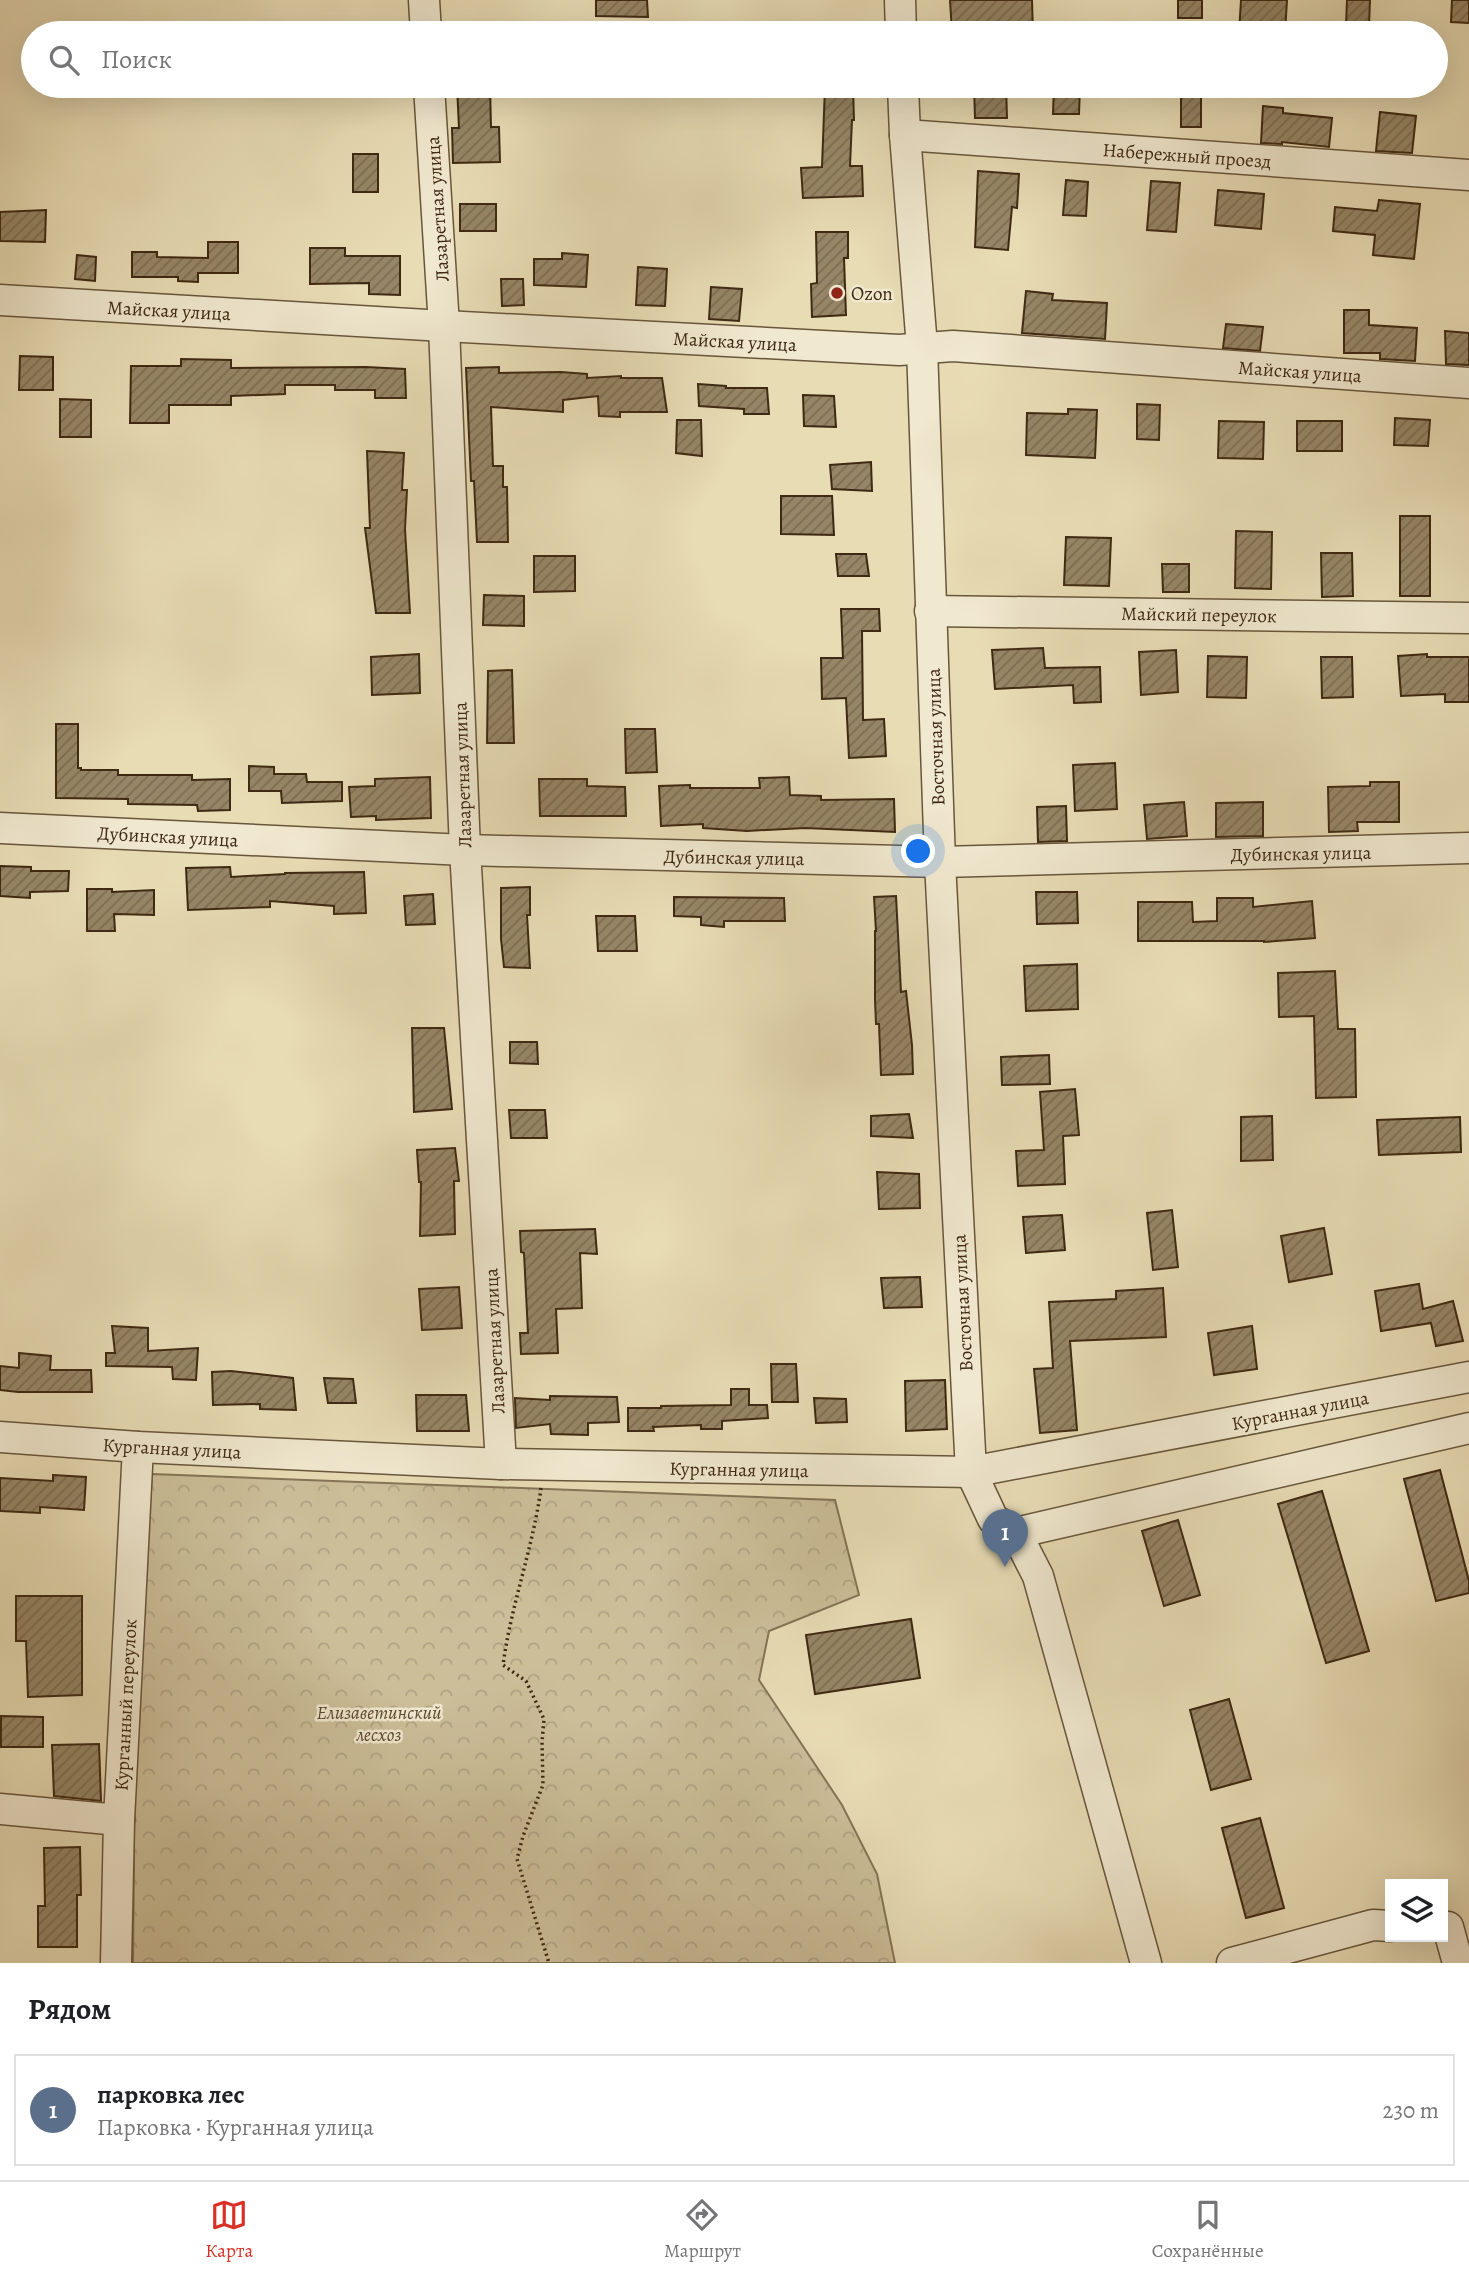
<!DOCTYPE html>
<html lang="ru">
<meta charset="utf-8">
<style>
:root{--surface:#fff;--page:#f6f6f6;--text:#202124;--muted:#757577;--line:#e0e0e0;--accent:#d93025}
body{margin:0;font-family:Alegreya,serif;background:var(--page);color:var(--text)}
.controls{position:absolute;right:21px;bottom:21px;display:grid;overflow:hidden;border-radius:0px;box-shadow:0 7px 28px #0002}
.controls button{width:63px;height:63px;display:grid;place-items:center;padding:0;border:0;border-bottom:2px solid var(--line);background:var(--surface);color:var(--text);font:35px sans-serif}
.you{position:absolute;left:919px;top:852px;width:24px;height:24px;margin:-18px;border:5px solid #fff;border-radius:50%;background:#1a73e8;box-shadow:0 0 0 10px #1a73e833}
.badge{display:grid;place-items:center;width:46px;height:46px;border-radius:50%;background:var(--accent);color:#fff;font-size:23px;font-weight:700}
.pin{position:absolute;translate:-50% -58px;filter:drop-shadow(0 2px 4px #0008)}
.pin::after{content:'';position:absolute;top:37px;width:24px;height:21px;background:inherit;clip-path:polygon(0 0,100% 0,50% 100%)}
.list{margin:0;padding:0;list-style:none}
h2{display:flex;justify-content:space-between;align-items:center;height:91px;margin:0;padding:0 28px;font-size:30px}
h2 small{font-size:23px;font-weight:400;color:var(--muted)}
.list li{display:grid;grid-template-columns:46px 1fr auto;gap:21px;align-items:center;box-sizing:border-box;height:112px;margin:0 14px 14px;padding:0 14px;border:2px solid var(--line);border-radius:0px}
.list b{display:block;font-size:26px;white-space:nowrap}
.list p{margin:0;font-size:23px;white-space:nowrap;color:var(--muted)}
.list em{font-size:23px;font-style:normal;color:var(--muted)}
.icon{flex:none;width:38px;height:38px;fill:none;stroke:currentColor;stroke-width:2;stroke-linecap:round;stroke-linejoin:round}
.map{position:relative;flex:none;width:1469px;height:1963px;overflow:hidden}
.search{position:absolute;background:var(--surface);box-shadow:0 7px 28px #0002;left:21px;right:21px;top:21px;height:77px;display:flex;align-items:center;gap:18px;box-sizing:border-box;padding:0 24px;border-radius:38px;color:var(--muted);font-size:26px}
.sheet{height:217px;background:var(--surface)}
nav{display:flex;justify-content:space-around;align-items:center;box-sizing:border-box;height:98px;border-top:2px solid var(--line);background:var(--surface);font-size:19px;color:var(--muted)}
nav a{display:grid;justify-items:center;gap:4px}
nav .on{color:var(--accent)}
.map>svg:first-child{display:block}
.forest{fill:url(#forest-crowns);stroke:#847456;stroke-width:2}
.building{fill:url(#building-hatch);stroke:#3e2912;stroke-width:2}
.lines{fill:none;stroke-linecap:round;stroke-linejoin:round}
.minor-casing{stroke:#68563b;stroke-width:33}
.path{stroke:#3e2912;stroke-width:3.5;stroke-dasharray:2 3.5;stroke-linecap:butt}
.minor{stroke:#f0e8cf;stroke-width:30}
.poi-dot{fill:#8f2418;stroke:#f0e8cf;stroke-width:2.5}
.labels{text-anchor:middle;stroke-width:5;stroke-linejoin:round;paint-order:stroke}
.street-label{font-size:19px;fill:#3e2912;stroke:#f0e8cf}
.poi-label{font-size:19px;fill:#3e2912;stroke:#f0e8cf;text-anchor:start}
.park-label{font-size:19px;font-style:italic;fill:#5a472d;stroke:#f0e8cf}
</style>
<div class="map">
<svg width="1469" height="1963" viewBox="0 0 1469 1963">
<defs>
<pattern id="forest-crowns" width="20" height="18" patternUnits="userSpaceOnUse" patternTransform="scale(1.75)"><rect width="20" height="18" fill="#cbbe99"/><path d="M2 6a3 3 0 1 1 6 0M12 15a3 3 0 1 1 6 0" fill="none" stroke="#afa383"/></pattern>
<pattern id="building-hatch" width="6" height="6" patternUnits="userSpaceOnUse" patternTransform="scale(1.75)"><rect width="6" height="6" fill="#968667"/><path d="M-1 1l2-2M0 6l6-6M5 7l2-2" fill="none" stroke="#7c6e53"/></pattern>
</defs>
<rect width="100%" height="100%" fill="#e8dcb5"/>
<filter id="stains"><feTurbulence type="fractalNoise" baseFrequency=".00286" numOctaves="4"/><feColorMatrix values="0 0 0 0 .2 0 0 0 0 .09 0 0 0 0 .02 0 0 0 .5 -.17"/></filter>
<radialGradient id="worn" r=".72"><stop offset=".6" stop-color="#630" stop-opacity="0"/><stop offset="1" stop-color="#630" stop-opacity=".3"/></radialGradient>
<path class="forest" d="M 152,1474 L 835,1500 L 859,1595 L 769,1631 L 759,1680 L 842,1805 L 877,1874 L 895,1963 L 133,1963 L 135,1725 Z"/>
<g class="building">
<path d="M 596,0 L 647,0 L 648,17 L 596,16 Z"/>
<path d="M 950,0 L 1032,0 L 1033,33 L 952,33 Z"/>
<rect x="1178" y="0" width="24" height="18"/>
<path d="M 1241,0 L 1287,0 L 1285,33 L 1239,33 Z"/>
<path d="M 1347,0 L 1370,0 L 1369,26 L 1346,25 Z"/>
<path d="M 1452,0 L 1469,0 L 1469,23 L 1451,22 Z"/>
<path d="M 457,86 L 490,86 L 491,127 L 499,127 L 500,162 L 453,163 L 452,128 L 459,128 Z"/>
<path d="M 825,86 L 853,86 L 854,120 L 852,120 L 850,166 L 862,166 L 863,196 L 803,198 L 801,168 L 822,167 Z"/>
<path d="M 974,86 L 1006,86 L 1007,118 L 975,118 Z"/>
<path d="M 1054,86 L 1080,86 L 1079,114 L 1053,114 Z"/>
<rect x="1181" y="90" width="20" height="37"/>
<path d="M 1263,106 L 1283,108 L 1283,113 L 1332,118 L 1329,147 L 1282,142 L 1282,144 L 1261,143 Z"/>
<path d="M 1380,112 L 1416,116 L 1412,153 L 1376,151 Z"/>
<rect x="353" y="154" width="25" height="38"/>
<path d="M 978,171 L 1019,174 L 1017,208 L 1012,207 L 1008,250 L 975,247 Z"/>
<path d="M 1066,180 L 1088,182 L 1086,216 L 1063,215 Z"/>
<path d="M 1151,181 L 1180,183 L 1176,232 L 1147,230 Z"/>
<path d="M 1218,190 L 1264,194 L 1261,229 L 1215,225 Z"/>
<path d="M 1379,200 L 1420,204 L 1414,259 L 1373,255 L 1375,235 L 1333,231 L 1335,207 L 1377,211 Z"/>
<rect x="460" y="204" width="36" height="27"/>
<path d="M 46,210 L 45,242 L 0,241 L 0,212 Z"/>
<path d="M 816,232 L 848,232 L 848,258 L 844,258 L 846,315 L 812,317 L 811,284 L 817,283 Z"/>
<path d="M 208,242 L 238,242 L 238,273 L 198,273 L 198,282 L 178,281 L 178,277 L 132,277 L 132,252 L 157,252 L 157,257 L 208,258 Z"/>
<path d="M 310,248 L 345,248 L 345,256 L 400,256 L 400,295 L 369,294 L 369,283 L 310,284 Z"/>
<path d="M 562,253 L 588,255 L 586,287 L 534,285 L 534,259 L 562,259 Z"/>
<path d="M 77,255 L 96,257 L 95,281 L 75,279 Z"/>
<path d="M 638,267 L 667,269 L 665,306 L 636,305 Z"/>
<path d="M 501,279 L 523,279 L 524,305 L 502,306 Z"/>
<path d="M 711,287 L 742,289 L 739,321 L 709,319 Z"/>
<path d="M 1026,291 L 1053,294 L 1052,300 L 1107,303 L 1105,339 L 1022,333 Z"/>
<path d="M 1344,310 L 1369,310 L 1369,325 L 1417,328 L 1415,361 L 1380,359 L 1380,353 L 1344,353 Z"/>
<path d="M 1226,324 L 1263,327 L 1260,351 L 1223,348 Z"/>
<path d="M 1445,331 L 1469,333 L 1469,365 L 1446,364 Z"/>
<path d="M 20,356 L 53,357 L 53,390 L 19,390 Z"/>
<path d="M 181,359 L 231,360 L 231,368 L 366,367 L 405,369 L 406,398 L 375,398 L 375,390 L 335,390 L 335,385 L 285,385 L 285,394 L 231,396 L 231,405 L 169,405 L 169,423 L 130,423 L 131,366 L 181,366 Z"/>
<path d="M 499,367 L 499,373 L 561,372 L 587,374 L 587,378 L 621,376 L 621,378 L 662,378 L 667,412 L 620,412 L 620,417 L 599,416 L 598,396 L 563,400 L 563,412 L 491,407 L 493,466 L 503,466 L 503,487 L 507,487 L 508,542 L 477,542 L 474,481 L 471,481 L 466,368 Z"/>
<path d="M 698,384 L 726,386 L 726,388 L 767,388 L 769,414 L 744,414 L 744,409 L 699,406 Z"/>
<path d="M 803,395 L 834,396 L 836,427 L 804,426 Z"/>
<path d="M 60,399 L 91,400 L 91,437 L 60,437 Z"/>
<path d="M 1137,404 L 1160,405 L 1159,440 L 1137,439 Z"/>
<path d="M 1068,409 L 1097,410 L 1095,458 L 1026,455 L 1027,413 L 1068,414 Z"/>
<path d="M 1395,418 L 1430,420 L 1428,446 L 1394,445 Z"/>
<path d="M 677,420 L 701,420 L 702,456 L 676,453 Z"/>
<path d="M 1219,421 L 1264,422 L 1263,459 L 1218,458 Z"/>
<rect x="1297" y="421" width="45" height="30"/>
<path d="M 367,451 L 404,453 L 402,490 L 407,490 L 405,529 L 410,613 L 376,613 L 365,528 L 370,528 Z"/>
<path d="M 871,462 L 872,491 L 832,489 L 830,465 Z"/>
<path d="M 781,496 L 832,496 L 834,535 L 781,534 Z"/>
<rect x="1400" y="516" width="30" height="80"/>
<path d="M 1236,531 L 1272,532 L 1271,589 L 1235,588 Z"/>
<path d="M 1066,537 L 1111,538 L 1109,586 L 1064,585 Z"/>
<path d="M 1321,553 L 1352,553 L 1353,596 L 1322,597 Z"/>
<path d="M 836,554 L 866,554 L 869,576 L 838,576 Z"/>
<path d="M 534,556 L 575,556 L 575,591 L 534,592 Z"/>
<path d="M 1162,564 L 1189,564 L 1189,592 L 1163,592 Z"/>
<path d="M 484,595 L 524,596 L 524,626 L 483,625 Z"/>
<path d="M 841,609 L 879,609 L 880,631 L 862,631 L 863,720 L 884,719 L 886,756 L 849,758 L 846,698 L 822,699 L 821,658 L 843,658 Z"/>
<path d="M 1043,648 L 1045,668 L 1100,667 L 1101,702 L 1074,703 L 1073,685 L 995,689 L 992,650 Z"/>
<path d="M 1176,650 L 1178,692 L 1141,695 L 1139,652 Z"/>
<path d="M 419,654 L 420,693 L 372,695 L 371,657 Z"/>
<path d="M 1427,654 L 1427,657 L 1469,657 L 1469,702 L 1445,702 L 1445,694 L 1401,696 L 1398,656 Z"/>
<path d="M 1208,656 L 1247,657 L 1246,698 L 1207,697 Z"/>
<path d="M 1321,657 L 1352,657 L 1353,697 L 1322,698 Z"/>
<path d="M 512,670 L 514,743 L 487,743 L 488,671 Z"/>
<path d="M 56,724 L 78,724 L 78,768 L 81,768 L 81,770 L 118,770 L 118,775 L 192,775 L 192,780 L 230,779 L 230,810 L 198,811 L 197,805 L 128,804 L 128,799 L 56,798 Z"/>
<path d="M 625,729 L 655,729 L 657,772 L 626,773 Z"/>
<path d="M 1115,763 L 1117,809 L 1075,811 L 1073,765 Z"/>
<path d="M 249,766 L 274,767 L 274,774 L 306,774 L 307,782 L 342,782 L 342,801 L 282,803 L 281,791 L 249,791 Z"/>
<path d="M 430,777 L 431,818 L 376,820 L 376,816 L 351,817 L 349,787 L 375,786 L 375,779 Z"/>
<path d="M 789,777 L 790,795 L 821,796 L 821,800 L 894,799 L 895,832 L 805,828 L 747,831 L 703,828 L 703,824 L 661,826 L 659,786 L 690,785 L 690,788 L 760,788 L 759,778 Z"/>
<path d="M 539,779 L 587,779 L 587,786 L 625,787 L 626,816 L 540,816 Z"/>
<path d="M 1370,782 L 1399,782 L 1399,822 L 1357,822 L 1358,831 L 1329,832 L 1328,787 L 1370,786 Z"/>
<path d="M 1184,802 L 1187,836 L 1147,839 L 1144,805 Z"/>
<path d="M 1263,802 L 1263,836 L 1216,837 L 1216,803 Z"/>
<path d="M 1066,806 L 1067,841 L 1038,842 L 1037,807 Z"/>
<path d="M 0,866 L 31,867 L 31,871 L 69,871 L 68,891 L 30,892 L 30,898 L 0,896 Z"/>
<path d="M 230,867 L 231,877 L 285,874 L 285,873 L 364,872 L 366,913 L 334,914 L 334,906 L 270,901 L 270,907 L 188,910 L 186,868 Z"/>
<path d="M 530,887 L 530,915 L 527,915 L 530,968 L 504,967 L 501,939 L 501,888 Z"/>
<path d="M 87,889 L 112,889 L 112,892 L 154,890 L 154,915 L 114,914 L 115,931 L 87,931 Z"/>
<path d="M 1036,892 L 1077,892 L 1078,923 L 1037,924 Z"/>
<path d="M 433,894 L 435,924 L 406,925 L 404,896 Z"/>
<path d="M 896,896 L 901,992 L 906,991 L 912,1045 L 913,1074 L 881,1075 L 879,1024 L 876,1024 L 875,1000 L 875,931 L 876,931 L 874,897 Z"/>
<path d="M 674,897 L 784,898 L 785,921 L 724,921 L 724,927 L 701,925 L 701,917 L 674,916 Z"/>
<path d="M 1217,898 L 1253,898 L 1253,907 L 1312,901 L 1315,938 L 1264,942 L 1264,941 L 1138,941 L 1138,902 L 1192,902 L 1193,922 L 1217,921 Z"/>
<path d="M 596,916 L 635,916 L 637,951 L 598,951 Z"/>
<path d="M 1077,964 L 1078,1009 L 1026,1011 L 1024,966 Z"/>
<path d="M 1335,971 L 1338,1029 L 1355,1029 L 1356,1097 L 1316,1098 L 1314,1016 L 1279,1017 L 1278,973 Z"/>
<path d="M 412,1028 L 444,1028 L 452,1109 L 414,1112 Z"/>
<path d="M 510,1042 L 537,1042 L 538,1064 L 510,1063 Z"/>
<path d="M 1049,1055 L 1050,1084 L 1002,1085 L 1001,1057 Z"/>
<path d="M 1075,1089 L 1079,1135 L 1063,1136 L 1065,1184 L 1018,1186 L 1016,1151 L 1044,1150 L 1040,1092 Z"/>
<path d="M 509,1110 L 545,1110 L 547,1138 L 511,1138 Z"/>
<path d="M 909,1114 L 913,1138 L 871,1136 L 871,1116 Z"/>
<path d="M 1272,1116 L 1273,1160 L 1241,1161 L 1241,1117 Z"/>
<path d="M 1460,1117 L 1461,1152 L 1379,1155 L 1377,1120 Z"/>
<path d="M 455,1148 L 459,1181 L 454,1181 L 455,1234 L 420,1236 L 421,1182 L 419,1182 L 417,1150 Z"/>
<path d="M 877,1172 L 919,1174 L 920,1208 L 879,1209 Z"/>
<path d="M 1172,1210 L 1178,1267 L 1153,1270 L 1147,1213 Z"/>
<path d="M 1062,1215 L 1065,1250 L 1026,1253 L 1023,1217 Z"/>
<path d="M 1324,1228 L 1332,1274 L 1289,1282 L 1281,1236 Z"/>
<path d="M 595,1229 L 597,1254 L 580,1253 L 582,1308 L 556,1309 L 558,1353 L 521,1354 L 520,1333 L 528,1333 L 524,1253 L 521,1252 L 520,1231 Z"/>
<path d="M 920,1277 L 922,1307 L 884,1308 L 881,1278 Z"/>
<path d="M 1419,1284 L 1423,1309 L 1453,1301 L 1463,1341 L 1436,1346 L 1431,1323 L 1381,1331 L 1375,1291 Z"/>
<path d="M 459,1287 L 462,1328 L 422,1330 L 419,1289 Z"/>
<path d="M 1163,1288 L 1166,1337 L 1070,1341 L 1077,1430 L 1040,1433 L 1034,1369 L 1053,1368 L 1049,1302 L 1116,1299 L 1116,1291 Z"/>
<path d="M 112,1326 L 148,1328 L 148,1351 L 198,1348 L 196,1380 L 173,1379 L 172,1367 L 106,1366 L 106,1353 L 115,1353 Z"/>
<path d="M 1252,1326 L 1257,1369 L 1214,1375 L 1208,1333 Z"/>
<path d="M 19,1353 L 51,1356 L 50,1370 L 91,1370 L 92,1392 L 18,1392 L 0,1390 L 0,1366 L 19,1368 Z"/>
<path d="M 771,1364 L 796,1364 L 798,1402 L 772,1402 Z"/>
<path d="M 231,1371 L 293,1378 L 296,1410 L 260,1409 L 260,1404 L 213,1405 L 212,1372 Z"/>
<path d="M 324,1378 L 353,1379 L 356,1403 L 328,1403 Z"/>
<path d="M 945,1380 L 947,1429 L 906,1431 L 905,1381 Z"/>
<path d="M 731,1389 L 749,1389 L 749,1405 L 767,1405 L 768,1418 L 722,1421 L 722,1429 L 701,1429 L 701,1425 L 653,1427 L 654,1431 L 628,1431 L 628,1408 L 661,1408 L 661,1406 L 731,1405 Z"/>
<path d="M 416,1395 L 466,1395 L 469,1431 L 417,1431 Z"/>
<path d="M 550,1396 L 617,1397 L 619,1422 L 588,1423 L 588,1435 L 551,1434 L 550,1424 L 516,1428 L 515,1398 L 550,1400 Z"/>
<path d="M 814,1398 L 846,1399 L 847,1422 L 816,1423 Z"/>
<path d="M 1440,1470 L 1469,1581 L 1469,1593 L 1436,1601 L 1404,1479 Z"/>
<path d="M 53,1475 L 86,1477 L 84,1510 L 40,1507 L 40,1513 L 0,1511 L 0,1478 L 53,1481 Z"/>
<path d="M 1322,1491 L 1369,1651 L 1326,1663 L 1278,1504 Z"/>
<path d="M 1178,1520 L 1200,1595 L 1164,1606 L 1142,1531 Z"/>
<path d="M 16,1596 L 82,1596 L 82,1695 L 28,1697 L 26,1641 L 16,1641 Z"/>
<path d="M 911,1619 L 920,1678 L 815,1694 L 806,1635 Z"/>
<path d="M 1229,1699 L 1251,1779 L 1211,1790 L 1190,1710 Z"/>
<path d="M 1,1716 L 43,1717 L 43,1747 L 1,1747 Z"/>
<path d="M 99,1744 L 101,1801 L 54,1796 L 52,1745 Z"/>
<path d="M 1260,1818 L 1284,1908 L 1246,1918 L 1222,1828 Z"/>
<path d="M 80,1847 L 81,1895 L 77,1895 L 77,1947 L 38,1947 L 38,1906 L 45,1906 L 44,1848 Z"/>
</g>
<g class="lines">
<defs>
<g id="minor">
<path d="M 424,0 L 426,33"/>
<path d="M 900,0 L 901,33"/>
<path d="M 429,86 L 444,326 L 465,850 L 501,1464"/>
<path d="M 903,86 L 905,135 L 922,347 L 940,862 L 971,1472 L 993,1519 L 1016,1533 L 1038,1576 L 1146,1963"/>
<path d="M 905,135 L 1469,175"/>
<path d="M 0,300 L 444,326 L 899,350 L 953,346 L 1469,383"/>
<path d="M 930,611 L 1469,618"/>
<path d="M 0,828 L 465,850 L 940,862 L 1469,848"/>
<path d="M 0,1437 L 138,1447 L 501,1464 L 971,1472 L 1469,1377"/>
<path d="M 1016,1533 L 1469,1428"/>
<path d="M 0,1809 L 119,1820"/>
<path d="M 1448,1927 L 1458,1963"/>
<path d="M 116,1963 L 119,1820 L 138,1447"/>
<path d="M 1232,1963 L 1373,1925 L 1390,1926"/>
</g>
</defs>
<use href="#minor" class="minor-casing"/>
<path class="path" d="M 541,1488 C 533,1548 511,1605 503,1665 L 526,1681 L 544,1719 L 542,1742 L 543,1785 L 523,1836 L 517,1859 L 549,1963"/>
<use href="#minor" class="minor"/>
</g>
<circle class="poi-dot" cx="837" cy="293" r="7"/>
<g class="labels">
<g class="street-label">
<text transform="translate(1187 155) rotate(4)" y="7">Набережный проезд</text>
<text transform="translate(437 209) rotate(-94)" y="7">Лазаретная улица</text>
<text transform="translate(169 310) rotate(3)" y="7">Майская улица</text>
<text transform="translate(735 341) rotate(3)" y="7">Майская улица</text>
<text transform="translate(1300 371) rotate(4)" y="7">Майская улица</text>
<text transform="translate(1199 614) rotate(1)" y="7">Майский переулок</text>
<text transform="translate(935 737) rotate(-92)" y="7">Восточная улица</text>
<text transform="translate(462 775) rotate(-92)" y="7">Лазаретная улица</text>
<text transform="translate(168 836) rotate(3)" y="7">Дубинская улица</text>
<text transform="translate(1301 853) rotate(-1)" y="7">Дубинская улица</text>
<text transform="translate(734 857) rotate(1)" y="7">Дубинская улица</text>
<text transform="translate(962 1303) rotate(-93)" y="7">Восточная улица</text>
<text transform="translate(494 1341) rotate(-93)" y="7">Лазаретная улица</text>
<text transform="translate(1300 1410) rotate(-11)" y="7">Курганная улица</text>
<text transform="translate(172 1448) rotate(3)" y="7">Курганная улица</text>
<text transform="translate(739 1469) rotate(1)" y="7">Курганная улица</text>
<text transform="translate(125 1705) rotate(-87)" y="7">Курганный переулок</text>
</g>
<g class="poi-label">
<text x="851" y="300">Ozon</text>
</g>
<g class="park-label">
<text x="379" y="1719">Елизаветинский<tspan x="379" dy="22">лесхоз</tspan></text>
</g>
</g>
<rect width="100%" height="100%" filter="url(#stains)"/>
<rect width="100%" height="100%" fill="url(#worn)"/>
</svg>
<div class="controls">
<button><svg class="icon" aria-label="layers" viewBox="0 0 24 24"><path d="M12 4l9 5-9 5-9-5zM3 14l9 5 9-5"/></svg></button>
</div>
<div class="you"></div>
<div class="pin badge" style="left:1005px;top:1567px;background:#5c6f8a">1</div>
<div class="search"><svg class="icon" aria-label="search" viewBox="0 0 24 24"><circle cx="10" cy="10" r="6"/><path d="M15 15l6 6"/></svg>Поиск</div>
</div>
<section class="sheet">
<h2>Рядом<small></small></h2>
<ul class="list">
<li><span class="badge" style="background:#5c6f8a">1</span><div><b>парковка лес</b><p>Парковка · Курганная улица</p></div><em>230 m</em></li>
</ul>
</section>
<nav>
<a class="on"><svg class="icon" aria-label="map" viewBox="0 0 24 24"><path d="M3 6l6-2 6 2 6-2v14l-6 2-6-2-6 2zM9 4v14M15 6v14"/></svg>Карта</a>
<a><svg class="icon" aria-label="directions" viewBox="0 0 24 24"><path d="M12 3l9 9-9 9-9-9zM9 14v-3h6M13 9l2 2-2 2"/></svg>Маршрут</a>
<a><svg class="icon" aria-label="saved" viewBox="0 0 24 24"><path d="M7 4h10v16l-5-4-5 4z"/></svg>Сохранённые</a>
</nav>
